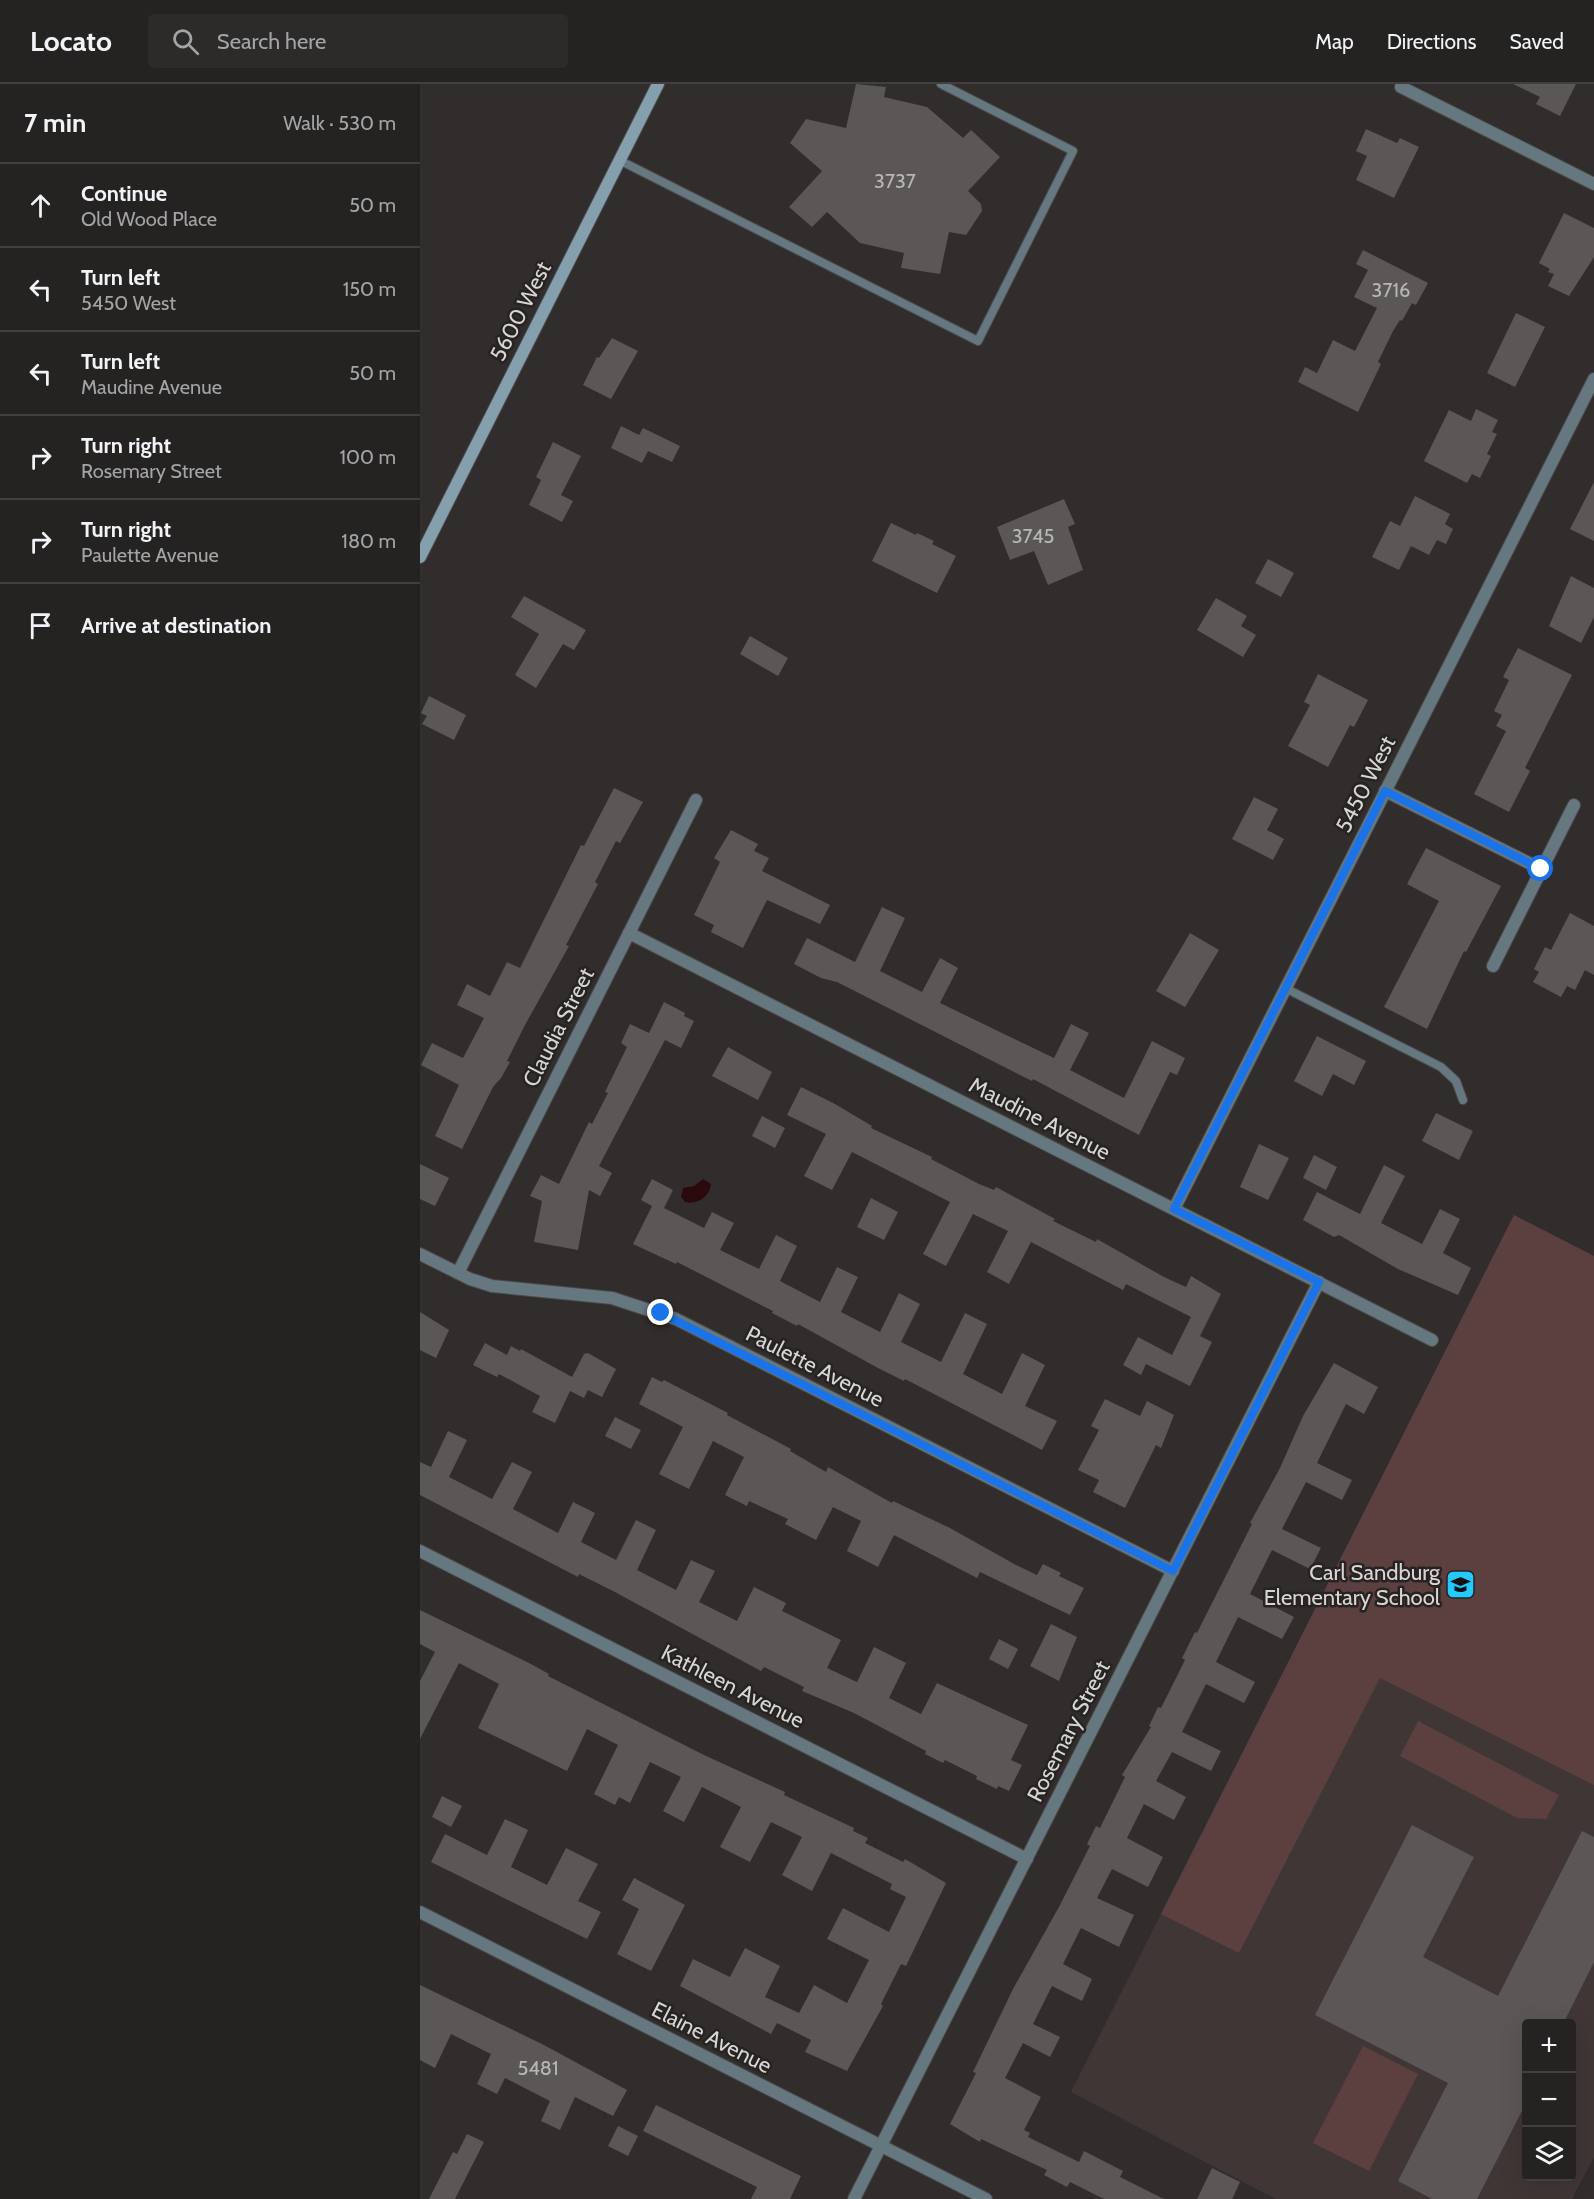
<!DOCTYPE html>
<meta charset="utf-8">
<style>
:root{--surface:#252222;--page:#2d2a2a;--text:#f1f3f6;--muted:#a3a4a5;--line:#423f40}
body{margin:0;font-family:Cabin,sans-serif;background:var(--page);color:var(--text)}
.controls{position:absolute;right:18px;bottom:18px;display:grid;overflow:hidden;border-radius:6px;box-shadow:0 6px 24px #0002}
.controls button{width:54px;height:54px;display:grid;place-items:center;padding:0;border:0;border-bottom:2px solid var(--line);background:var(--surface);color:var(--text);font:30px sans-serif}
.stop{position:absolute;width:18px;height:18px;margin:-14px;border:4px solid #1a73e8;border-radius:50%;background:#fff}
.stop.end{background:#1a73e8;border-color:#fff;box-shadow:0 2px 6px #0008}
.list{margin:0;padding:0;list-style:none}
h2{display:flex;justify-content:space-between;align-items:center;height:78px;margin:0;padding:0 24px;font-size:26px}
h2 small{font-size:20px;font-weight:400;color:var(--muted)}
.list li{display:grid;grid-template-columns:39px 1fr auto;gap:18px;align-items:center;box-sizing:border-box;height:84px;padding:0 24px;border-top:2px solid var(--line)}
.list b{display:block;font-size:22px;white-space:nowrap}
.list p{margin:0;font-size:20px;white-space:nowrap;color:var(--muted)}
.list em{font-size:20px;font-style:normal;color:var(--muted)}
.icon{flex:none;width:33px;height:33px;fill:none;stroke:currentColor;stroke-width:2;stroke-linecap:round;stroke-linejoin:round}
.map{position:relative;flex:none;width:1174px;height:2115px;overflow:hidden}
header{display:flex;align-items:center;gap:36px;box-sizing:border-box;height:84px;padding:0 30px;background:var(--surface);border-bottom:2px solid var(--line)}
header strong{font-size:28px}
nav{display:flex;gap:33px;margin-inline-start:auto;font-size:21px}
.search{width:420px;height:54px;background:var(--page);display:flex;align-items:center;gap:15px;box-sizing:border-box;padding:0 21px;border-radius:6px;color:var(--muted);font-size:22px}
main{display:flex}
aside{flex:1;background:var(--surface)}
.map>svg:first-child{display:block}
.built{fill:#413636;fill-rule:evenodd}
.green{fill:#5c3f3f}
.water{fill:#2b0a0d}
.building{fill:#5c5757}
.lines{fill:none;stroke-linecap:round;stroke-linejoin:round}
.lane-casing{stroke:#4c4848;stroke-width:10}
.street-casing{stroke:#4c4848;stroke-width:14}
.secondary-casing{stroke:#4c4848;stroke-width:14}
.lane{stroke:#65777f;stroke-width:8}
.street{stroke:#65777f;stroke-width:12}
.secondary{stroke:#84a0ad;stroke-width:12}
.route{stroke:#1a73e8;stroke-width:8}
.labels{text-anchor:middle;stroke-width:5;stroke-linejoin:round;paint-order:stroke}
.number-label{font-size:20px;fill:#b9b6b6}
.street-label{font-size:22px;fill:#d8d5d5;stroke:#272323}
.poi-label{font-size:22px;fill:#d8d5d5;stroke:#272323;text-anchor:end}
</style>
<header>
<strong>Locato</strong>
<div class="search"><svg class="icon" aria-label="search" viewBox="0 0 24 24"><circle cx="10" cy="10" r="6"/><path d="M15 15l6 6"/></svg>Search here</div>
<nav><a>Map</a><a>Directions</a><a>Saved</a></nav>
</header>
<main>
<aside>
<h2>7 min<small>Walk · 530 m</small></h2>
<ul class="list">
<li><svg class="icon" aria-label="ahead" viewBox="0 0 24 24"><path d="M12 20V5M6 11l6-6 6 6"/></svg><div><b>Continue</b><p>Old Wood Place</p></div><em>50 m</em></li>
<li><svg class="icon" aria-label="left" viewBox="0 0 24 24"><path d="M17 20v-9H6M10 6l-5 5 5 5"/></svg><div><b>Turn left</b><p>5450 West</p></div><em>150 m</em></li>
<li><svg class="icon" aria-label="left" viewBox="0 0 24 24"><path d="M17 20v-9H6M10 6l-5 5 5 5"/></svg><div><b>Turn left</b><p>Maudine Avenue</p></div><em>50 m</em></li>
<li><svg class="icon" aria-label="right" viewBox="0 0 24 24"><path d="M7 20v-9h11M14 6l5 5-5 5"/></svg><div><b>Turn right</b><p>Rosemary Street</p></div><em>100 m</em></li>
<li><svg class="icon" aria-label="right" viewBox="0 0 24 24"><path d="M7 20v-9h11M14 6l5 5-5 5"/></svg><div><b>Turn right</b><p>Paulette Avenue</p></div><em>180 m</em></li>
<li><svg class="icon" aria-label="arrive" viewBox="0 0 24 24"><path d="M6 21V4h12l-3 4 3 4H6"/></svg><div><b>Arrive at destination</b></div></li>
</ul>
</aside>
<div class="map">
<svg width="1174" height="2115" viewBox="0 0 1174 2115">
<rect width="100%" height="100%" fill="#312d2d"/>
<path class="built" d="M 1094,1131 L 1174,1172 L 1174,2073 L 1152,2115 L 856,2115 L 651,2008 ZM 1106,1940 L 1152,1940 L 1152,2092 L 1106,2092 Z"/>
<g class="green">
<path d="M 1094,1131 L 1174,1172 L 1174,1701 L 960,1594 L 819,1869 L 741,1830 Z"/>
<path d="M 998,1637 L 1139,1711 L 1126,1735 L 1097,1734 L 980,1672 Z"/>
<path d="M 943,1962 L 998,1990 L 949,2087 L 893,2059 Z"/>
</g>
<path class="water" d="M 283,1095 L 291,1100 C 290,1113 277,1121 265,1118 L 261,1113 L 263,1104 L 274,1102 Z"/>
<g class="building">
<path d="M 436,0 L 466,3 L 464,13 L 507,23 L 543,54 L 551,46 L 580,73 L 548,107 L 561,120 L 562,127 L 546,151 L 529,148 L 520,190 L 481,184 L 484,169 L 440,159 L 407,128 L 392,143 L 369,123 L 402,87 L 370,59 L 386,35 L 426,44 Z"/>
<path d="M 1093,0 L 1156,0 L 1140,32 L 1116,20 L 1120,13 Z"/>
<path d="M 946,45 L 977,59 L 980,54 L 999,63 L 974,114 L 936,96 L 947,72 L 936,67 Z"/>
<path d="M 1144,129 L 1174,144 L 1174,173 L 1149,212 L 1128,202 L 1134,190 L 1128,188 L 1130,185 L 1119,179 Z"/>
<path d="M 943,166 L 1008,199 L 996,221 L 992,219 L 982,237 L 980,236 L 973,247 L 958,278 L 961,280 L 938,328 L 878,298 L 885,283 L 897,289 L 913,256 L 935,267 L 957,224 L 934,213 L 948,186 L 936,180 Z"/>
<path d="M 1096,229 L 1125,243 L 1095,303 L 1067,289 Z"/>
<path d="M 192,254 L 218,267 L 191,315 L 163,301 L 177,273 L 179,274 Z"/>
<path d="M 1056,325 L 1078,336 L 1072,348 L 1077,350 L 1067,370 L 1071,372 L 1060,394 L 1052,390 L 1047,399 L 1004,377 L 1029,326 L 1051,337 Z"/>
<path d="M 201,342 L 219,351 L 223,344 L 260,362 L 252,378 L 228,367 L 222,379 L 191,364 Z"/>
<path d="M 133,358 L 161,372 L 141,411 L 153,417 L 142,438 L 109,421 L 121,396 L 116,393 Z"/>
<path d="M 1174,398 L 1174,457 L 1150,445 Z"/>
<path d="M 995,412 L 1030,430 L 1025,440 L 1033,445 L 1026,460 L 1017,456 L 1009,471 L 991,462 L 979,486 L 952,473 L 970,437 L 980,442 Z"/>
<path d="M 644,415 L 655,440 L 648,443 L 663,486 L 628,501 L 614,467 L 590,476 L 577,443 Z"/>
<path d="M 471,439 L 496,451 L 497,449 L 514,457 L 512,460 L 536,472 L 517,509 L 452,477 Z"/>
<path d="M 848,475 L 874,489 L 861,513 L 835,499 Z"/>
<path d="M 1151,492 L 1174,504 L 1174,533 L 1161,559 L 1129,542 Z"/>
<path d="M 104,512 L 166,546 L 154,566 L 143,560 L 116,604 L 95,591 L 119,550 L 91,533 Z"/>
<path d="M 796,514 L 827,532 L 821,542 L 836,551 L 823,573 L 777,546 Z"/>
<path d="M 330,552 L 368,574 L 358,592 L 320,570 Z"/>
<path d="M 1098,564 L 1152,591 L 1105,684 L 1110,687 L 1089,728 L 1054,710 L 1086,647 L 1076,642 L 1082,631 L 1074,627 L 1089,596 L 1083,593 Z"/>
<path d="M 898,590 L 948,616 L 934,643 L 930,641 L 908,683 L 868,662 L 890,621 L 884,618 Z"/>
<path d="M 9,612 L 46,631 L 34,656 L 2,640 L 7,632 L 1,629 Z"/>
<path d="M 194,704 L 223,718 L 200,759 L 196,757 L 175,798 L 178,800 L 146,861 L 149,862 L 105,941 L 87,977 L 90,978 L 81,994 L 73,1003 L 42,1065 L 15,1052 L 39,1001 L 1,981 L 12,959 L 43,974 L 64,934 L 37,921 L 47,900 L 70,912 L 87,878 L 100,884 L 161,761 L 164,762 Z"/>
<path d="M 834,713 L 858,725 L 847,746 L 864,755 L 853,776 L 812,755 Z"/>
<path d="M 311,746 L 338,760 L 334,767 L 349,774 L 342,787 L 410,821 L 400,840 L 347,816 L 323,864 L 291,848 L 294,841 L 274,831 L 300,778 L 294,774 Z"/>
<path d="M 1006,764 L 1081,802 L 1046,868 L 1044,867 L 1007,945 L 964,923 L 1019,817 L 987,800 Z"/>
<path d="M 462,823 L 485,834 L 460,887 L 502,908 L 520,874 L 538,884 L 520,919 L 634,974 L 651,940 L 669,949 L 650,986 L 704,1014 L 732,957 L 765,974 L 757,991 L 750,988 L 719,1051 L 613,995 L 612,997 L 417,898 L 401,894 L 374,880 L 387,854 L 435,878 Z"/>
<path d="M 1150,829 L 1174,842 L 1174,891 L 1165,886 L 1155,906 L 1147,902 L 1141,913 L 1113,898 L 1119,888 L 1114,885 L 1125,863 L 1131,866 Z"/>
<path d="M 770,849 L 799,866 L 765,923 L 736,907 Z"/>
<path d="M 244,918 L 265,929 L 264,932 L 274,937 L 261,964 L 245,956 L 179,1082 L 192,1089 L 180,1112 L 169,1106 L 158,1166 L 114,1158 L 122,1117 L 110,1112 L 121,1091 L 139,1100 L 169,1038 L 172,1040 L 188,1009 L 185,1008 L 207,963 L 201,959 L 210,940 L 229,949 Z"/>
<path d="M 897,952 L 946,977 L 934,1001 L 913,990 L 902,1012 L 874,997 Z"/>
<path d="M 308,963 L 352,988 L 338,1016 L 292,992 Z"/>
<path d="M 381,1003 L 415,1020 L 452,1042 L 451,1044 L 512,1073 L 511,1075 L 559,1100 L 574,1106 L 576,1103 L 635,1135 L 633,1137 L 676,1158 L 677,1155 L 744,1193 L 766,1203 L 771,1192 L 801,1210 L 780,1252 L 792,1258 L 770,1302 L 726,1280 L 721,1291 L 703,1281 L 718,1253 L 752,1271 L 771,1233 L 706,1200 L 703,1206 L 611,1158 L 589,1200 L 567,1188 L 588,1147 L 553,1130 L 526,1182 L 503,1170 L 530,1118 L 432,1068 L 412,1106 L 384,1092 L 406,1050 L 367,1031 Z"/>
<path d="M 1016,1029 L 1053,1047 L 1039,1076 L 1002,1057 Z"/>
<path d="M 342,1032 L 365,1044 L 355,1064 L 332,1052 Z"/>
<path d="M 839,1060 L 869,1074 L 848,1116 L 820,1103 Z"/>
<path d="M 894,1071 L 917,1083 L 906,1106 L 883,1094 Z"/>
<path d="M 0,1080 L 29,1094 L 15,1122 L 0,1115 Z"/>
<path d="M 964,1081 L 985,1092 L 961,1139 L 1002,1160 L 1020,1125 L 1040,1135 L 1023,1169 L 1051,1184 L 1038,1211 L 978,1185 L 919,1151 L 914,1153 L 883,1136 L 897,1108 L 940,1130 Z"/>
<path d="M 232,1095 L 253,1106 L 244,1124 L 284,1144 L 292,1128 L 314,1139 L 300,1166 L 339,1185 L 356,1151 L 377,1162 L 360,1197 L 400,1218 L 417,1183 L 438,1193 L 421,1228 L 460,1248 L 479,1209 L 500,1220 L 481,1258 L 521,1278 L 545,1229 L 567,1240 L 543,1290 L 582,1310 L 602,1269 L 625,1281 L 605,1322 L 637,1337 L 622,1366 L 485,1295 L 484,1297 L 458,1284 L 378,1240 L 377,1242 L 352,1229 L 353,1227 L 257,1178 L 256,1180 L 213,1160 L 232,1122 L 221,1116 Z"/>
<path d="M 451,1114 L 478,1128 L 464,1156 L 437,1143 Z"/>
<path d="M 0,1228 L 29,1246 L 16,1274 L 0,1266 Z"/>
<path d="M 65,1259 L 87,1271 L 91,1262 L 100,1267 L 101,1265 L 152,1293 L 164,1270 L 168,1269 L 196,1285 L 182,1313 L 168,1306 L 164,1314 L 150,1307 L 135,1339 L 112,1328 L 120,1312 L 79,1290 L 77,1293 L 53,1281 Z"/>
<path d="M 914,1279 L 958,1303 L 944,1330 L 926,1320 L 897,1379 L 932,1396 L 922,1416 L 886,1398 L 862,1445 L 901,1464 L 890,1485 L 852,1466 L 830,1510 L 874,1533 L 862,1555 L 818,1533 L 796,1578 L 835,1598 L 824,1619 L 786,1600 L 762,1648 L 801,1667 L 791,1687 L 752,1668 L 736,1697 L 766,1713 L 754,1736 L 724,1720 L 707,1754 L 743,1773 L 728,1803 L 692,1785 L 677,1814 L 714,1831 L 699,1863 L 661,1844 L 643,1880 L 672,1895 L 662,1917 L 632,1902 L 613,1940 L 640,1953 L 630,1973 L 603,1959 L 585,1994 L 621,2013 L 604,2046 L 610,2049 L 608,2053 L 659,2078 L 664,2067 L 703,2087 L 700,2093 L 744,2115 L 684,2115 L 650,2098 L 647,2103 L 624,2091 L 627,2086 L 561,2055 L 560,2058 L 530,2040 L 556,1989 L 553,1988 L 593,1905 L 640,1821 L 670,1762 L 667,1760 L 676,1742 L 680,1744 L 705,1693 L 702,1691 L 731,1643 L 729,1642 L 738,1623 L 741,1624 L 765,1576 L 762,1574 L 775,1548 L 777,1549 L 785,1533 L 832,1440 L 830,1439 L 860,1384 L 883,1332 Z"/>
<path d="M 232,1293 L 242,1298 L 244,1296 L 308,1329 L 307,1331 L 371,1365 L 370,1367 L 406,1388 L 408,1383 L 472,1419 L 473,1417 L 530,1444 L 596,1481 L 617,1491 L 623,1480 L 641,1489 L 639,1492 L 664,1504 L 650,1531 L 560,1488 L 557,1494 L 474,1451 L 458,1483 L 427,1467 L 441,1437 L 413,1423 L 396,1456 L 365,1440 L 368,1435 L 329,1417 L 327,1422 L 305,1411 L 324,1373 L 293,1357 L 269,1405 L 239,1390 L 263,1343 L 219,1320 Z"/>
<path d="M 685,1315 L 720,1332 L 727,1317 L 754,1331 L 741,1364 L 736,1361 L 705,1424 L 673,1408 L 679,1396 L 658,1386 L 679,1346 L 671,1342 Z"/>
<path d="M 195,1333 L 221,1346 L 211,1365 L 185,1352 Z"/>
<path d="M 28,1347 L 47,1356 L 29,1393 L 72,1415 L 92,1378 L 112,1388 L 93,1425 L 138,1449 L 153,1418 L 175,1429 L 161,1458 L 196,1476 L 216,1436 L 236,1446 L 217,1486 L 256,1506 L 271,1476 L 295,1487 L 279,1518 L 317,1537 L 334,1503 L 366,1519 L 362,1527 L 421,1556 L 407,1584 L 437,1598 L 454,1563 L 486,1579 L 469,1614 L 501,1630 L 517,1599 L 608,1641 L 591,1676 L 602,1681 L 589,1707 L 578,1702 L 577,1705 L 556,1695 L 557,1692 L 525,1676 L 523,1679 L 505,1670 L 506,1667 L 434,1629 L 382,1607 L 384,1603 L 344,1583 L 341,1587 L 193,1507 L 159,1490 L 158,1493 L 0,1411 L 0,1378 L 11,1383 Z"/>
<path d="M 0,1526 L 111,1580 L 129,1590 L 128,1592 L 284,1671 L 365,1708 L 364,1711 L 434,1744 L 433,1747 L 448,1754 L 445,1759 L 483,1778 L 485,1775 L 526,1799 L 486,1882 L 481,1880 L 461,1920 L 463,1922 L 427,1987 L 385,1968 L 391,1956 L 357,1939 L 351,1950 L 260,1902 L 273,1875 L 310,1893 L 325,1864 L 360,1882 L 345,1913 L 379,1929 L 394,1901 L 427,1919 L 449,1876 L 407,1855 L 423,1824 L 469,1848 L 486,1813 L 470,1805 L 472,1800 L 411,1769 L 392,1807 L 362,1791 L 382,1753 L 351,1738 L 330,1778 L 300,1763 L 321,1723 L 282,1703 L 264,1738 L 243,1727 L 261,1693 L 230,1678 L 210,1719 L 199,1713 L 195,1721 L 174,1710 L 198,1661 L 167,1645 L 147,1687 L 58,1644 L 79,1600 L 39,1579 L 0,1655 L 0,1597 L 15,1568 L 0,1560 Z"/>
<path d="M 631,1540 L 657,1553 L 639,1597 L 610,1582 Z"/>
<path d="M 579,1555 L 598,1565 L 588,1585 L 569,1575 Z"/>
<path d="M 22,1712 L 42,1722 L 31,1743 L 12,1733 Z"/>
<path d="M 85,1735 L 108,1746 L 91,1783 L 127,1801 L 146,1764 L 178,1780 L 158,1817 L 181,1828 L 167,1855 L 11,1778 L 25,1750 L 67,1771 Z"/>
<path d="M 992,1741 L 1054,1773 L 1003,1873 L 1078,1912 L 1162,1747 L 1174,1753 L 1174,1878 L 1143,1940 L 1107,1940 L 1107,2017 L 1057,2115 L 1012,2115 L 978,2097 L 1028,1999 L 895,1931 Z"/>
<path d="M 214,1794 L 265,1821 L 231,1887 L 197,1870 L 219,1825 L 202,1816 Z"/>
<path d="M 0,1901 L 122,1960 L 207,2006 L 193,2032 L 155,2013 L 140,2046 L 121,2037 L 130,2017 L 85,1994 L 77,2010 L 57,2000 L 71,1970 L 31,1950 L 15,1984 L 0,1976 Z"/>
<path d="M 236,2021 L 381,2092 L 370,2115 L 331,2115 L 337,2103 L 223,2047 Z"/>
<path d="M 198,2042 L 218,2052 L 208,2072 L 188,2062 Z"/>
<path d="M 47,2050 L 64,2058 L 35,2115 L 9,2115 L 33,2068 L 37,2070 Z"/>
<path d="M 792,2084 L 820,2098 L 812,2115 L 777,2115 Z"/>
</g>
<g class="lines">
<defs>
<g id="lane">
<path d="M 199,76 L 558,257 L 653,67 L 521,0"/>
<path d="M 865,904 L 1021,983 L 1036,997 L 1043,1016"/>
</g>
<g id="street">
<path d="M 981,3 L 1174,100"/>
<path d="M 965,707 L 1121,785"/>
<path d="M 209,849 L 1012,1256"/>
<path d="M 1073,882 L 1154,721"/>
<path d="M 754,1125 L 1174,295"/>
<path d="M 0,1170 L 50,1195 L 72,1202 L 192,1214 L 256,1235 L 753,1487"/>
<path d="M 38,1189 L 276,716"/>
<path d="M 0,1467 L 607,1775"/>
<path d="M 0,1828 L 566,2115"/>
<path d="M 434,2115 L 899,1198"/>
</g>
<path id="secondary" d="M 0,473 L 238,0"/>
</defs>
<use href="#lane" class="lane-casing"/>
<use href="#street" class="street-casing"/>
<use href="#secondary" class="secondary-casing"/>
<use href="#lane" class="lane"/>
<use href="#street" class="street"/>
<use href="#secondary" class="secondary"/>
</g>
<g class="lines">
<path class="route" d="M 241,1229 L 753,1487 L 899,1198 L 754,1125 L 965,707 L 1121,785"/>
</g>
<defs>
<symbol id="school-square" viewBox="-11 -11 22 22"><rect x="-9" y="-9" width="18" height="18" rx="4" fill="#24c9fe" stroke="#272323"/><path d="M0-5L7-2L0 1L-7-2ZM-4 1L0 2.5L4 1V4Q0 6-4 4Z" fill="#111"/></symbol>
</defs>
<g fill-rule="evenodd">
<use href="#school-square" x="1024" y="1484" width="33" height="33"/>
</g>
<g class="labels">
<g class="number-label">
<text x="475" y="104">3737</text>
<text x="971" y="213">3716</text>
<text x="613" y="459">3745</text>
<text x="118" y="1991">5481</text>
</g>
<g class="street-label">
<text transform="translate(100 227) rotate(-63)" y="8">5600 West</text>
<text transform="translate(945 700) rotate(-63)" y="8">5450 West</text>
<text transform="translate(138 943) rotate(-63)" y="8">Claudia Street</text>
<text transform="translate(620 1034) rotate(27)" y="8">Maudine Avenue</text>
<text transform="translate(395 1282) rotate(27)" y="8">Paulette Avenue</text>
<text transform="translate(313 1602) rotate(27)" y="8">Kathleen Avenue</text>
<text transform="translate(648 1647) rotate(-63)" y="8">Rosemary Street</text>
<text transform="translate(292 1953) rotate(27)" y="8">Elaine Avenue</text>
</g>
<g class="poi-label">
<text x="1020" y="1496">Carl Sandburg<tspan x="1020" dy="25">Elementary School</tspan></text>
</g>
</g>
</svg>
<div class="controls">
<button>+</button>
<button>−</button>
<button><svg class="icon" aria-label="layers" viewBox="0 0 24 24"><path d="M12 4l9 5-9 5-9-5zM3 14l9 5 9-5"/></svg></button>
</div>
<div class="stop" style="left:1121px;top:785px"></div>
<div class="stop end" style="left:241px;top:1229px"></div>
</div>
</main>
